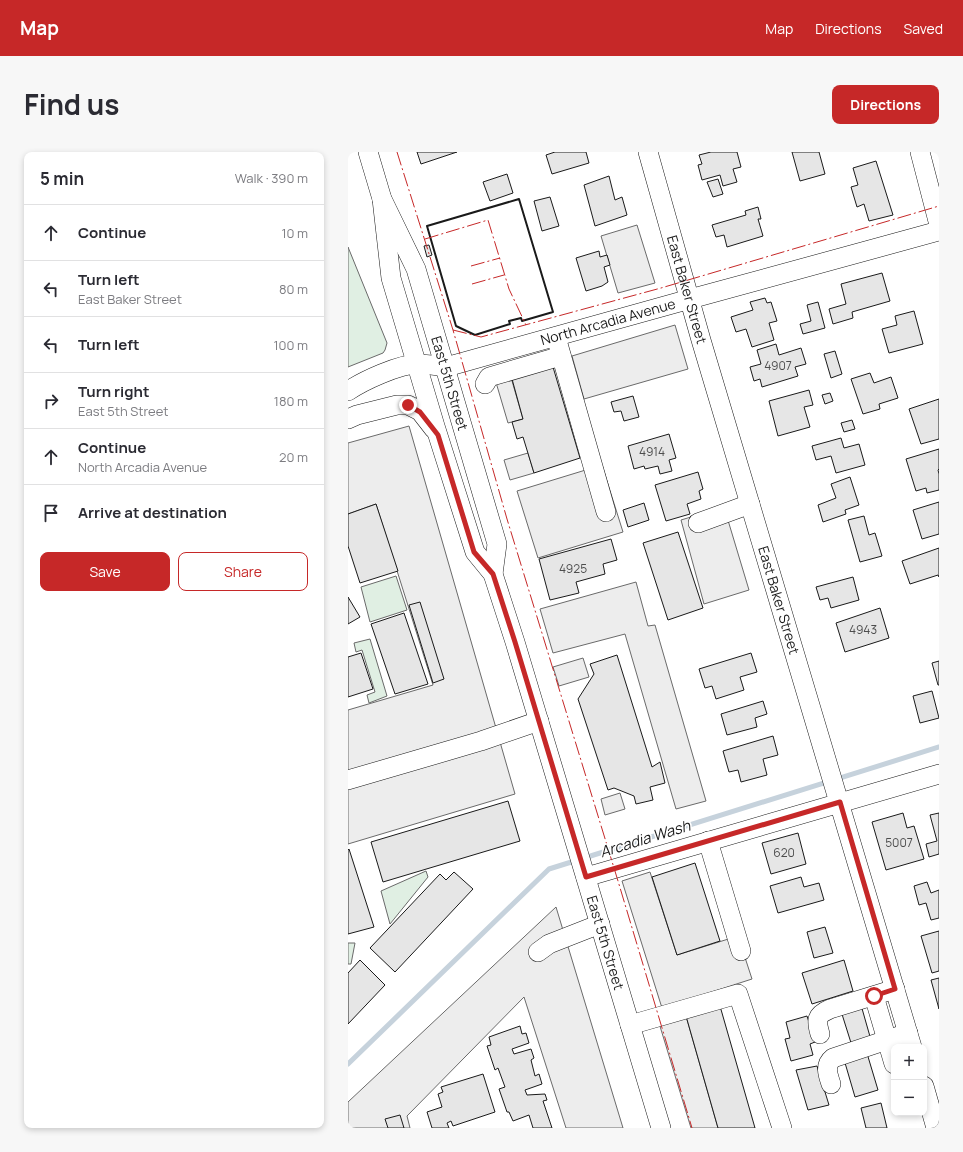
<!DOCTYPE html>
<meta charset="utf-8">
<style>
:root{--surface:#fff;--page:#f7f7f7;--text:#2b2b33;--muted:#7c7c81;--line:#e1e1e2;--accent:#c62828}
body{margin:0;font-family:Manrope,sans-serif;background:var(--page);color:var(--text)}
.controls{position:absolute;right:12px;bottom:12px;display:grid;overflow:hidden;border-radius:8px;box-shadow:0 2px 6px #0003}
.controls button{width:36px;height:36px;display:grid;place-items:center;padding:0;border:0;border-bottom:1px solid var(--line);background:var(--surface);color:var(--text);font:20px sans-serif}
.stop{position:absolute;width:12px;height:12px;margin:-9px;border:3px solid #c62828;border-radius:50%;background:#fff}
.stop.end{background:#c62828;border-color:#fff;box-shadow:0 1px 4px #0008}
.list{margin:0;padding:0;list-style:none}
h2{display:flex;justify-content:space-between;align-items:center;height:52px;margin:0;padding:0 16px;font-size:17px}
h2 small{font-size:13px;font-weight:400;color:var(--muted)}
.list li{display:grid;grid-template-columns:26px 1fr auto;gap:12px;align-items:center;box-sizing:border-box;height:56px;padding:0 16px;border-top:1px solid var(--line)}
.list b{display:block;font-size:15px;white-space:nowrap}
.list p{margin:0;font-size:13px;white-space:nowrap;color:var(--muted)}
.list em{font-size:13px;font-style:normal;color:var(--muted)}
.actions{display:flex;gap:8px;padding:12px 16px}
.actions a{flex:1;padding:9px 0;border:1px solid var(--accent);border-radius:8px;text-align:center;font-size:14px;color:var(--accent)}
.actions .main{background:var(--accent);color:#fff}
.icon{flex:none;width:22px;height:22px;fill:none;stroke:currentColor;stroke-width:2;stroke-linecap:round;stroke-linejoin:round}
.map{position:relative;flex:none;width:591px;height:976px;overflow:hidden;border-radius:8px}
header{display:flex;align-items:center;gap:24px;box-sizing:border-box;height:56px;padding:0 20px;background:var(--accent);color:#fff}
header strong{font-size:19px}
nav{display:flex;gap:22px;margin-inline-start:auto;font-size:14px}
.intro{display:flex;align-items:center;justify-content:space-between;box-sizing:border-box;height:96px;padding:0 24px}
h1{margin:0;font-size:28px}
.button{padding:10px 18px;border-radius:8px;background:var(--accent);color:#fff;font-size:14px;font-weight:700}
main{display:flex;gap:24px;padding:0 24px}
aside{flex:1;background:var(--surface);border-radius:8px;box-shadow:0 2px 6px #0003}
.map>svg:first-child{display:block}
.green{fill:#e0efe3;stroke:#6a6a6a}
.parking{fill:#ededed;stroke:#6a6a6a}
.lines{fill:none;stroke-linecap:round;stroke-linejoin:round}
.stream{stroke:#c6d2dc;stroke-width:5}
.building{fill:#e6e6e6;stroke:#1a1a1a}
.minor-casing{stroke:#1a1a1a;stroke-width:20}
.minor{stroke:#fff;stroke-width:19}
.wall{stroke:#1a1a1a;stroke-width:2}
.power{stroke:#c62828;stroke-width:1;stroke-dasharray:14 3 2 3;stroke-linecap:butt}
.route{stroke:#c62828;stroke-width:5}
.labels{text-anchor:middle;stroke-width:3;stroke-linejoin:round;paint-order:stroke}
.number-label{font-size:12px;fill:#4d4d4d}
.street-label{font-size:14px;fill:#1a1a1a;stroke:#fff}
.water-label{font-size:15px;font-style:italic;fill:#1a1a1a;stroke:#fff}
</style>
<header>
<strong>Map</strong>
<nav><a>Map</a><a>Directions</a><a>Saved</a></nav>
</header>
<div class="intro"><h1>Find us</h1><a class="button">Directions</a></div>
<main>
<aside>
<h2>5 min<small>Walk · 390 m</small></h2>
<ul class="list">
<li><svg class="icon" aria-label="ahead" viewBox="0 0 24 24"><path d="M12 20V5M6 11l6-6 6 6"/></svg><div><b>Continue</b></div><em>10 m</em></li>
<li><svg class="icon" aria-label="left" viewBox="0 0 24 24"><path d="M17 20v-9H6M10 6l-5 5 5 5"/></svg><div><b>Turn left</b><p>East Baker Street</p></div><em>80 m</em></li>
<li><svg class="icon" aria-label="left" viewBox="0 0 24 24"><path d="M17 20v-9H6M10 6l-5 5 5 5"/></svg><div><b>Turn left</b></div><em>100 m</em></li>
<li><svg class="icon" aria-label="right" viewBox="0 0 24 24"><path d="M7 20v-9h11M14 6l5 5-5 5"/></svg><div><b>Turn right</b><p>East 5th Street</p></div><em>180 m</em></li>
<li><svg class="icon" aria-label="ahead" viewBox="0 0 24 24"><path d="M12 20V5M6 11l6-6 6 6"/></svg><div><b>Continue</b><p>North Arcadia Avenue</p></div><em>20 m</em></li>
<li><svg class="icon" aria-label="arrive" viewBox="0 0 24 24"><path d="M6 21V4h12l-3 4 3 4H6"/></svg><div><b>Arrive at destination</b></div></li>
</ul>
<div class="actions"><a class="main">Save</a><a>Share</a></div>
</aside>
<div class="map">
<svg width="591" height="976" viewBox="0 0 591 976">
<rect width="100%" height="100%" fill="#fff"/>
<g class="green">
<path d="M 0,95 L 39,191 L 37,198 L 35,201 L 0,215 Z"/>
<path d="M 48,424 L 59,458 L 22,470 L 13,435 Z"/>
<path d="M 22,487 L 39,544 L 21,551 L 19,543 L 27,540 L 14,498 L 8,500 L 6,491 Z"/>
<path d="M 78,719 L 80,725 L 42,772 L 33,739 Z"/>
<path d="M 0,791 L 7,791 L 3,812 L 0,812 Z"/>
</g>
<g class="parking">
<path d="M 289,73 L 307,131 L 270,141 L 253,84 Z"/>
<path d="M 327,173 L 340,217 L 236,247 L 224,204 Z"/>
<path d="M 162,222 L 175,267 L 160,271 L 147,227 Z"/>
<path d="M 61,274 L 167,642 L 0,692 L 0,558 L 85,533 L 28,352 L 0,362 L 0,291 Z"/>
<path d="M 180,301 L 186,321 L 162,328 L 156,308 Z"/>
<path d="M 254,313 L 275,380 L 190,406 L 169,339 Z"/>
<path d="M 376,355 L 401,438 L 356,452 L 333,368 Z"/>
<path d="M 288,430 L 300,474 L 307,473 L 358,649 L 328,657 L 277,482 L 205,501 L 192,457 Z"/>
<path d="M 235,506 L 241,525 L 211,534 L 205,515 Z"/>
<path d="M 272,641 L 277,657 L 257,663 L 253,647 Z"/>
<path d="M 302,720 L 329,803 L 390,784 L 404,827 L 314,856 L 274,729 Z"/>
<path d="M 208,755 L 275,976 L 218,976 L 176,845 L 59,964 L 62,976 L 0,976 L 0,950 Z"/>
<path d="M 338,864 L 370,976 L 343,976 L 311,871 Z"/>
</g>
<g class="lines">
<path class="stream" d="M 0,912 L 201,717 L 591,595"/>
</g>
<g class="building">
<path d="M 69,0 L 109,0 L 73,12 Z"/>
<path d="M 207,0 L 238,0 L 241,11 L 204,22 L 198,3 Z"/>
<path d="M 363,0 L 389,0 L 393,15 L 385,17 L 389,30 L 375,34 L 372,23 L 354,28 L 350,13 L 354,12 L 351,3 Z"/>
<path d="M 444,0 L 471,0 L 477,22 L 452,29 Z"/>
<path d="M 528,9 L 545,63 L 521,69 L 516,52 L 509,55 L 503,35 L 510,33 L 505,16 Z"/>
<path d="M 159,22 L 165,41 L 142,49 L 135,30 Z"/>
<path d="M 261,24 L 267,48 L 274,45 L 279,63 L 247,74 L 236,33 Z"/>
<path d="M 370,27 L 375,42 L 365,45 L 359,30 Z"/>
<path d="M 202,45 L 211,74 L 194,79 L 186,49 Z"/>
<path d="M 410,55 L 413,67 L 410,67 L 415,84 L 379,95 L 376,83 L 368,85 L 364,73 L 398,63 L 397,59 Z"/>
<path d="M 81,93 L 84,103 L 79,105 L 76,94 Z"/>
<path d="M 251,99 L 252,105 L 259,103 L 262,113 L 256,115 L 260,130 L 254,134 L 238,139 L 228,106 Z"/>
<path d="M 534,121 L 542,149 L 504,160 L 505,166 L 485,172 L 481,157 L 498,152 L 493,132 Z"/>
<path d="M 417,146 L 419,151 L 423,150 L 429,169 L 421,171 L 426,188 L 404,195 L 398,177 L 388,180 L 383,165 L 405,158 L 402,150 Z"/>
<path d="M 470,150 L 477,176 L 455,182 L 452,172 L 463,169 L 459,153 Z"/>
<path d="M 566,159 L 575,192 L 541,201 L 534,177 L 549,173 L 547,164 Z"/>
<path d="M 428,192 L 431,203 L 453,196 L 458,212 L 447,215 L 450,224 L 414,235 L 412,227 L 406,229 L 402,215 L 413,212 L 409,198 Z"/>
<path d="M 487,199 L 494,222 L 483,226 L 476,202 Z"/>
<path d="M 205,215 L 232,306 L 186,321 L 175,285 L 169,287 L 164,270 L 175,267 L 164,227 Z"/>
<path d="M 522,221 L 526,231 L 543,225 L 550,246 L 531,252 L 532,257 L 515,262 L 503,227 Z"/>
<path d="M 461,238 L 465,253 L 456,255 L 462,275 L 430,284 L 421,249 Z"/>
<path d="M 482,241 L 485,249 L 477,252 L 474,243 Z"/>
<path d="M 285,244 L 291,265 L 276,269 L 273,259 L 266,260 L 263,250 Z"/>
<path d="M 591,247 L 591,287 L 573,292 L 561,257 Z"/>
<path d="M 504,268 L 507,277 L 496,280 L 493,271 Z"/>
<path d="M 321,282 L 328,306 L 321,308 L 324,319 L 312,322 L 310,314 L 297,317 L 296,314 L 286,317 L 280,294 Z"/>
<path d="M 493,286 L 496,296 L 511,292 L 517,313 L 488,321 L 483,304 L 468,308 L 464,294 Z"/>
<path d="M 591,297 L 591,317 L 590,318 L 591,322 L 591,338 L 579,341 L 578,336 L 568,339 L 558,307 Z"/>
<path d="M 350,320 L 355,337 L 351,339 L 353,347 L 339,352 L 342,362 L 318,369 L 307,333 Z"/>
<path d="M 502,325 L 511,353 L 497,358 L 498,362 L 475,370 L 470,353 L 488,346 L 483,332 Z"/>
<path d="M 591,350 L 591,382 L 574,387 L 565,358 Z"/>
<path d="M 296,351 L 301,368 L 280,375 L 275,358 Z"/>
<path d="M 28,352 L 50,419 L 12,431 L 0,394 L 0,362 Z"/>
<path d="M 516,364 L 521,383 L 527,381 L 534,404 L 512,410 L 500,368 Z"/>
<path d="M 330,380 L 355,456 L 320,468 L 295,391 Z"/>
<path d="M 263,387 L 269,408 L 255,412 L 257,422 L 228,430 L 231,441 L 202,448 L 191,407 Z"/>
<path d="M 591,396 L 591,425 L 590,423 L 562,432 L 554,409 Z"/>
<path d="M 505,425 L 511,448 L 483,456 L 480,446 L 472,448 L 468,435 Z"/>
<path d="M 0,445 L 12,465 L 0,472 Z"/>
<path d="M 72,450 L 96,527 L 85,531 L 61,453 Z"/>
<path d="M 532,456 L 541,486 L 497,500 L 488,471 Z"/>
<path d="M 56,461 L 80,532 L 47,542 L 23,472 Z"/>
<path d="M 13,501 L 25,537 L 0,545 L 0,505 Z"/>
<path d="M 403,501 L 409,520 L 392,525 L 396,538 L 368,547 L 364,534 L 357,536 L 351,517 Z"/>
<path d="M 269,503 L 304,615 L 312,610 L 317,631 L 302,635 L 305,648 L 288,652 L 286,644 L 266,636 L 260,638 L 230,547 L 246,522 L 242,512 Z"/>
<path d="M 591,509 L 591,533 L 590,533 L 584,511 Z"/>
<path d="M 584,539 L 591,566 L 572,571 L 565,544 Z"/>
<path d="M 415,549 L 419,562 L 407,566 L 409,575 L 379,583 L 373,562 Z"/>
<path d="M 425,584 L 430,603 L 415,607 L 419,623 L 393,630 L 390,618 L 381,620 L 375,599 Z"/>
<path d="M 160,649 L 172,689 L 35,730 L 23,690 Z"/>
<path d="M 555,661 L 559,676 L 566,674 L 576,707 L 538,718 L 524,670 Z"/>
<path d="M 591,661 L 591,702 L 581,705 L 578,692 L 589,689 L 582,663 Z"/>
<path d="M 450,681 L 458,712 L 423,722 L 414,691 Z"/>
<path d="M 1,697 L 26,775 L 0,782 L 0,698 Z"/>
<path d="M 347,711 L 372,789 L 329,803 L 304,725 Z"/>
<path d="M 106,720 L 125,737 L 47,820 L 22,796 L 92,722 L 98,728 Z"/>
<path d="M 453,725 L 456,735 L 471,731 L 476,748 L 430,761 L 422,734 Z"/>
<path d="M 579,730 L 583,741 L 591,738 L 591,766 L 583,768 L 578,751 L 571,753 L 566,734 Z"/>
<path d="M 477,775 L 485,801 L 466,806 L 459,780 Z"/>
<path d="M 591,779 L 591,819 L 584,821 L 573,784 Z"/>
<path d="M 12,808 L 37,833 L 0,872 L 0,821 Z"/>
<path d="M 496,808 L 505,839 L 464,852 L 454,821 Z"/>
<path d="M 591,826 L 591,857 L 583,828 Z"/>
<path d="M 513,853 L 523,888 L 504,894 L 493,859 Z"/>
<path d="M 372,854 L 407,976 L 370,976 L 338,864 Z"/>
<path d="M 459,864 L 467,890 L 462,892 L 465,903 L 443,909 L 437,887 L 442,886 L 438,870 Z"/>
<path d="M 172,874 L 174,882 L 178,881 L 181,891 L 164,897 L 166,902 L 183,897 L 186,906 L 183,908 L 187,924 L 191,922 L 194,932 L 177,938 L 179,943 L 197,942 L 199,948 L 195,949 L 204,976 L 185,976 L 181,963 L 165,969 L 161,960 L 159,960 L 151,937 L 157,935 L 150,916 L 147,918 L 139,894 L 143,893 L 141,885 Z"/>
<path d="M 518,898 L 530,938 L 507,945 L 495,904 Z"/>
<path d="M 469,914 L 481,953 L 460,958 L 448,918 Z"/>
<path d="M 135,922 L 147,960 L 105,974 L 103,969 L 99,971 L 101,976 L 84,976 L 79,960 L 94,955 L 90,942 L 95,940 L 93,935 Z"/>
<path d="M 533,951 L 539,976 L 518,976 L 513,956 Z"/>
<path d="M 52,963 L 56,976 L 40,976 L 37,967 Z"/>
</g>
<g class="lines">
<defs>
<g id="minor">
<path id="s1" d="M 20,0 L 34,47 L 68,117 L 149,392 L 145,422"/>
<path id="s2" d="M 300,0 L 353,188 L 564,895"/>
<path d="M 572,0 L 591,73"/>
<path id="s3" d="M 34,47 L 43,126 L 87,274 L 127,400 L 145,422 L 167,490 L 313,976"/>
<path d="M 208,185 L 258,360"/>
<path d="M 137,232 L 141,225 L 213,204"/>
<path id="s4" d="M 0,239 C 15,229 51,212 70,212 C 79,212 89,214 98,215 L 342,147 L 591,79"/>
<path d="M 0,267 L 9,263 L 49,253 L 60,253 L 72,259 L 86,277"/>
<path d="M 350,371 L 402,352"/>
<path d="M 0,628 L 133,589 L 191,569"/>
<path d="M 360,689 L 393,799"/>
<path d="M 238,725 L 591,622"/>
<path d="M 190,800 L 201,792 L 252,772"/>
<path d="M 526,844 L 546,912"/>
<path d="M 282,873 L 390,842 L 434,976"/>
<path d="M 472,882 C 468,868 468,863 482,857 L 547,837"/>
<path d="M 483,932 C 480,923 476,913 485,906 L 560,881"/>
<path d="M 576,934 L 588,976"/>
</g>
</defs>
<use href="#minor" class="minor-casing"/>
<use href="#minor" class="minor"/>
<path class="wall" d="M 171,47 L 205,160 L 174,169 L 173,166 L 161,169 L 162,172 L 127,183 L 108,174 L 79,74 Z"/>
<g class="power">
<path d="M 49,0 L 105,178 L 159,367 L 270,729 L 344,976"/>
<path d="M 77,87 L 140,68 L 161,137 L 178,173"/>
<path d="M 123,114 L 152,106"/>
<path d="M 124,132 L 156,123"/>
<path d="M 105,178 L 133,185 L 313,136 L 591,54"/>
</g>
</g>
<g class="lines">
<path class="route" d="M 60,253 L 72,260 L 90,283 L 126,400 L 145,422 L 167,490 L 238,725 L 492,650 L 547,837 L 526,844"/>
</g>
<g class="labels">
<g class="number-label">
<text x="430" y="218">4907</text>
<text x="304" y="304">4914</text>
<text x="225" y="421">4925</text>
<text x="515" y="482">4943</text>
<text x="551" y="695">5007</text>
<text x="436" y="705">620</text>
</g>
<g class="street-label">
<text dy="5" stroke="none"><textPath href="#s2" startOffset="143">East Baker Street</textPath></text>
<text dy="5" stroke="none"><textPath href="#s4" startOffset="272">North Arcadia Avenue</textPath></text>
<text dy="5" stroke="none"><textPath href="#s1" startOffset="246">East 5th Street</textPath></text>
<text dy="5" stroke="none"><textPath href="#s2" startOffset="467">East Baker Street</textPath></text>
<text dy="5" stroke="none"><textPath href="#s3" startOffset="780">East 5th Street</textPath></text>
</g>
<g class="water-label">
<text transform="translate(297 687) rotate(-17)" y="5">Arcadia Wash</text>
</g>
</g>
</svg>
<div class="controls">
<button>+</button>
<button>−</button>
</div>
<div class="stop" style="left:526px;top:844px"></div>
<div class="stop end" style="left:60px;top:253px"></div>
</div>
</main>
